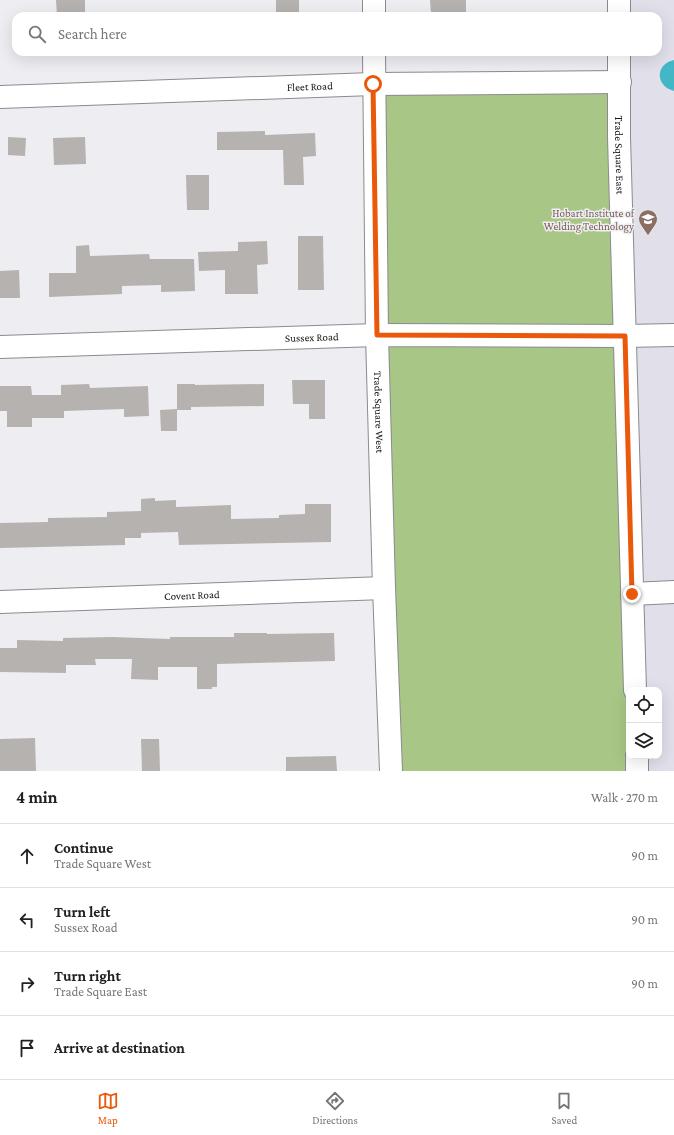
<!DOCTYPE html>
<meta charset="utf-8">
<style>
:root{--surface:#fff;--page:#f6f6f6;--text:#222;--muted:#767676;--line:#e0e0e0;--accent:#ea580c}
body{margin:0;font-family:"Crimson Pro",serif;background:var(--page);color:var(--text)}
.controls{position:absolute;right:12px;bottom:12px;display:grid;overflow:hidden;border-radius:8px;box-shadow:0 4px 16px #0002}
.controls button{width:36px;height:36px;display:grid;place-items:center;padding:0;border:0;border-bottom:1px solid var(--line);background:var(--surface);color:var(--text);font:20px sans-serif}
.stop{position:absolute;width:12px;height:12px;margin:-9px;border:3px solid #ea580c;border-radius:50%;background:#fff}
.stop.end{background:#ea580c;border-color:#fff;box-shadow:0 1px 4px #0008}
.list{margin:0;padding:0;list-style:none}
h2{display:flex;justify-content:space-between;align-items:center;height:52px;margin:0;padding:0 16px;font-size:17px}
h2 small{font-size:13px;font-weight:400;color:var(--muted)}
.list li{display:grid;grid-template-columns:26px 1fr auto;gap:12px;align-items:center;box-sizing:border-box;height:64px;padding:0 16px;border-top:1px solid var(--line)}
.list b{display:block;font-size:15px;white-space:nowrap}
.list p{margin:0;font-size:13px;white-space:nowrap;color:var(--muted)}
.list em{font-size:13px;font-style:normal;color:var(--muted)}
.icon{flex:none;width:22px;height:22px;fill:none;stroke:currentColor;stroke-width:2;stroke-linecap:round;stroke-linejoin:round}
.map{position:relative;flex:none;width:674px;height:771px;overflow:hidden}
.search{position:absolute;background:var(--surface);box-shadow:0 4px 16px #0002;left:12px;right:12px;top:12px;height:44px;display:flex;align-items:center;gap:10px;box-sizing:border-box;padding:0 14px;border-radius:12px;color:var(--muted);font-size:15px}
.sheet{height:308px;background:var(--surface)}
nav{display:flex;justify-content:space-around;align-items:center;box-sizing:border-box;height:56px;border-top:1px solid var(--line);background:var(--surface);font-size:11px;color:var(--muted)}
nav a{display:grid;justify-items:center;gap:2px}
nav .on{color:var(--accent)}
.map>svg:first-child{display:block}
.built{fill:#e1dfea}
.green{fill:#a8c786}
.water{fill:#43b7c6}
.building{fill:#b6b2b0}
.lines{fill:none;stroke-linecap:round;stroke-linejoin:round}
.minor-casing{stroke:#8b8a8e;stroke-width:24}
.minor{stroke:#fff;stroke-width:22}
.route{stroke:#ea580c;stroke-width:5}
.labels{text-anchor:middle;stroke-width:3;stroke-linejoin:round;paint-order:stroke}
.street-label{font-size:11px;fill:#181719;stroke:#eeedf2}
.education-label{font-size:11px;fill:#785e54;stroke:#eeedf2;text-anchor:end}
</style>
<div class="map">
<svg width="674" height="771" viewBox="0 0 674 771">
<rect width="100%" height="100%" fill="#eeedf2"/>
<path class="built" d="M 619,0 L 674,0 L 674,771 L 637,771 L 637,756 L 659,756 L 659,690 L 635,690 L 619,52 L 658,52 L 658,16 L 619,16 Z"/>
<path class="green" d="M 620,82 L 629,756 L 637,771 L 391,771 L 373,84 Z"/>
<path class="water" d="M 674,60 L 674,91 C 655,86 655,64 674,60 Z"/>
<g class="building">
<path d="M 56,0 L 85,0 L 85,16 L 57,16 Z"/>
<rect x="276" y="0" width="23" height="16"/>
<path d="M 430,0 L 466,0 L 466,14 L 431,14 Z"/>
<path d="M 265,131 L 265,135 L 315,133 L 316,156 L 303,157 L 304,185 L 284,185 L 283,150 L 217,150 L 217,132 Z"/>
<path d="M 8,137 L 26,138 L 25,156 L 8,155 Z"/>
<path d="M 85,137 L 86,164 L 54,165 L 53,138 Z"/>
<path d="M 186,175 L 209,175 L 209,210 L 187,210 Z"/>
<path d="M 298,236 L 323,236 L 324,290 L 298,290 Z"/>
<path d="M 267,241 L 268,264 L 257,265 L 258,294 L 225,294 L 225,270 L 199,271 L 198,252 L 238,251 L 238,242 Z"/>
<path d="M 89,245 L 90,256 L 149,254 L 150,259 L 194,259 L 195,291 L 161,292 L 161,285 L 122,286 L 122,294 L 49,297 L 49,273 L 76,273 L 76,246 Z"/>
<path d="M 19,270 L 20,298 L 0,298 L 0,271 Z"/>
<path d="M 292,380 L 325,380 L 325,419 L 309,419 L 309,404 L 293,404 Z"/>
<path d="M 89,384 L 90,388 L 148,386 L 149,416 L 124,417 L 124,409 L 64,411 L 64,418 L 32,418 L 32,427 L 7,427 L 7,411 L 0,411 L 0,386 L 31,386 L 32,395 L 61,395 L 61,385 Z"/>
<path d="M 177,384 L 195,384 L 195,385 L 264,384 L 264,406 L 191,407 L 191,410 L 177,410 Z"/>
<path d="M 177,409 L 177,431 L 161,431 L 160,410 Z"/>
<path d="M 155,498 L 155,501 L 176,500 L 176,507 L 231,505 L 231,519 L 279,518 L 279,515 L 305,514 L 305,504 L 331,504 L 331,542 L 179,545 L 178,532 L 141,533 L 141,538 L 125,538 L 125,545 L 0,548 L 0,523 L 48,522 L 48,518 L 107,517 L 107,512 L 141,511 L 141,499 Z"/>
<path d="M 234,633 L 267,633 L 267,634 L 334,633 L 335,661 L 217,664 L 217,687 L 212,687 L 212,689 L 197,689 L 197,667 L 158,667 L 158,680 L 131,679 L 132,659 L 95,659 L 96,665 L 66,665 L 66,673 L 0,672 L 0,648 L 17,648 L 17,640 L 63,641 L 63,638 L 112,637 L 170,639 L 170,637 L 234,637 Z"/>
<path d="M 35,738 L 36,771 L 0,771 L 0,739 Z"/>
<path d="M 141,739 L 159,739 L 160,771 L 142,771 Z"/>
<path d="M 336,756 L 337,771 L 286,771 L 286,757 Z"/>
</g>
<g class="lines">
<defs>
<g id="minor">
<path d="M 374,16 L 374,0"/>
<path d="M 619,16 L 619,0"/>
<path id="s1" d="M 374,52 L 377,335 L 384,588 L 391,771"/>
<path id="s2" d="M 619,52 L 619,137 L 635,690"/>
<path id="s3" d="M 0,97 L 373,84 L 620,82"/>
<path id="s4" d="M 0,347 L 377,335 L 625,336 L 674,335"/>
<path d="M 632,594 L 674,592"/>
<path id="s5" d="M 0,602 L 384,588"/>
<path d="M 637,756 L 637,771"/>
</g>
</defs>
<use href="#minor" class="minor-casing"/>
<use href="#minor" class="minor"/>
</g>
<g class="lines">
<path class="route" d="M 373,84 L 377,335 L 625,336 L 632,594"/>
</g>
<defs>
<symbol id="university-pin" viewBox="-11 -11 22 30"><path d="M0 17L-7.5 6A9.5 9.5 0 1 1 7.5 6Z" fill="#8d6e63" stroke="#eeedf2"/><path d="M0-5L7-2L0 1L-7-2ZM-4 1L0 2.5L4 1V4Q0 6-4 4Z" fill="#fff"/></symbol>
</defs>
<g fill-rule="evenodd">
<use href="#university-pin" x="637" y="208" width="22" height="30"/>
</g>
<g class="labels">
<g class="street-label">
<text dy="4" stroke="none"><textPath href="#s3" startOffset="310">Fleet Road</textPath></text>
<text dy="4" stroke="none"><textPath href="#s2" startOffset="103">Trade Square East</textPath></text>
<text dy="4" stroke="none"><textPath href="#s4" startOffset="312">Sussex Road</textPath></text>
<text dy="4" stroke="none"><textPath href="#s1" startOffset="360">Trade Square West</textPath></text>
<text dy="4" stroke="none"><textPath href="#s5" startOffset="192">Covent Road</textPath></text>
</g>
<g class="education-label">
<text x="634" y="217">Hobart Institute of<tspan x="634" dy="13">Welding Technology</tspan></text>
</g>
</g>
</svg>
<div class="controls">
<button><svg class="icon" aria-label="locate" viewBox="0 0 24 24"><circle cx="12" cy="12" r="6"/><path d="M12 2v4M12 18v4M2 12h4M18 12h4"/></svg></button>
<button><svg class="icon" aria-label="layers" viewBox="0 0 24 24"><path d="M12 4l9 5-9 5-9-5zM3 14l9 5 9-5"/></svg></button>
</div>
<div class="stop" style="left:373px;top:84px"></div>
<div class="stop end" style="left:632px;top:594px"></div>
<div class="search"><svg class="icon" aria-label="search" viewBox="0 0 24 24"><circle cx="10" cy="10" r="6"/><path d="M15 15l6 6"/></svg>Search here</div>
</div>
<section class="sheet">
<h2>4 min<small>Walk · 270 m</small></h2>
<ul class="list">
<li><svg class="icon" aria-label="ahead" viewBox="0 0 24 24"><path d="M12 20V5M6 11l6-6 6 6"/></svg><div><b>Continue</b><p>Trade Square West</p></div><em>90 m</em></li>
<li><svg class="icon" aria-label="left" viewBox="0 0 24 24"><path d="M17 20v-9H6M10 6l-5 5 5 5"/></svg><div><b>Turn left</b><p>Sussex Road</p></div><em>90 m</em></li>
<li><svg class="icon" aria-label="right" viewBox="0 0 24 24"><path d="M7 20v-9h11M14 6l5 5-5 5"/></svg><div><b>Turn right</b><p>Trade Square East</p></div><em>90 m</em></li>
<li><svg class="icon" aria-label="arrive" viewBox="0 0 24 24"><path d="M6 21V4h12l-3 4 3 4H6"/></svg><div><b>Arrive at destination</b></div></li>
</ul>
</section>
<nav>
<a class="on"><svg class="icon" aria-label="map" viewBox="0 0 24 24"><path d="M3 6l6-2 6 2 6-2v14l-6 2-6-2-6 2zM9 4v14M15 6v14"/></svg>Map</a>
<a><svg class="icon" aria-label="directions" viewBox="0 0 24 24"><path d="M12 3l9 9-9 9-9-9zM9 14v-3h6M13 9l2 2-2 2"/></svg>Directions</a>
<a><svg class="icon" aria-label="saved" viewBox="0 0 24 24"><path d="M7 4h10v16l-5-4-5 4z"/></svg>Saved</a>
</nav>
